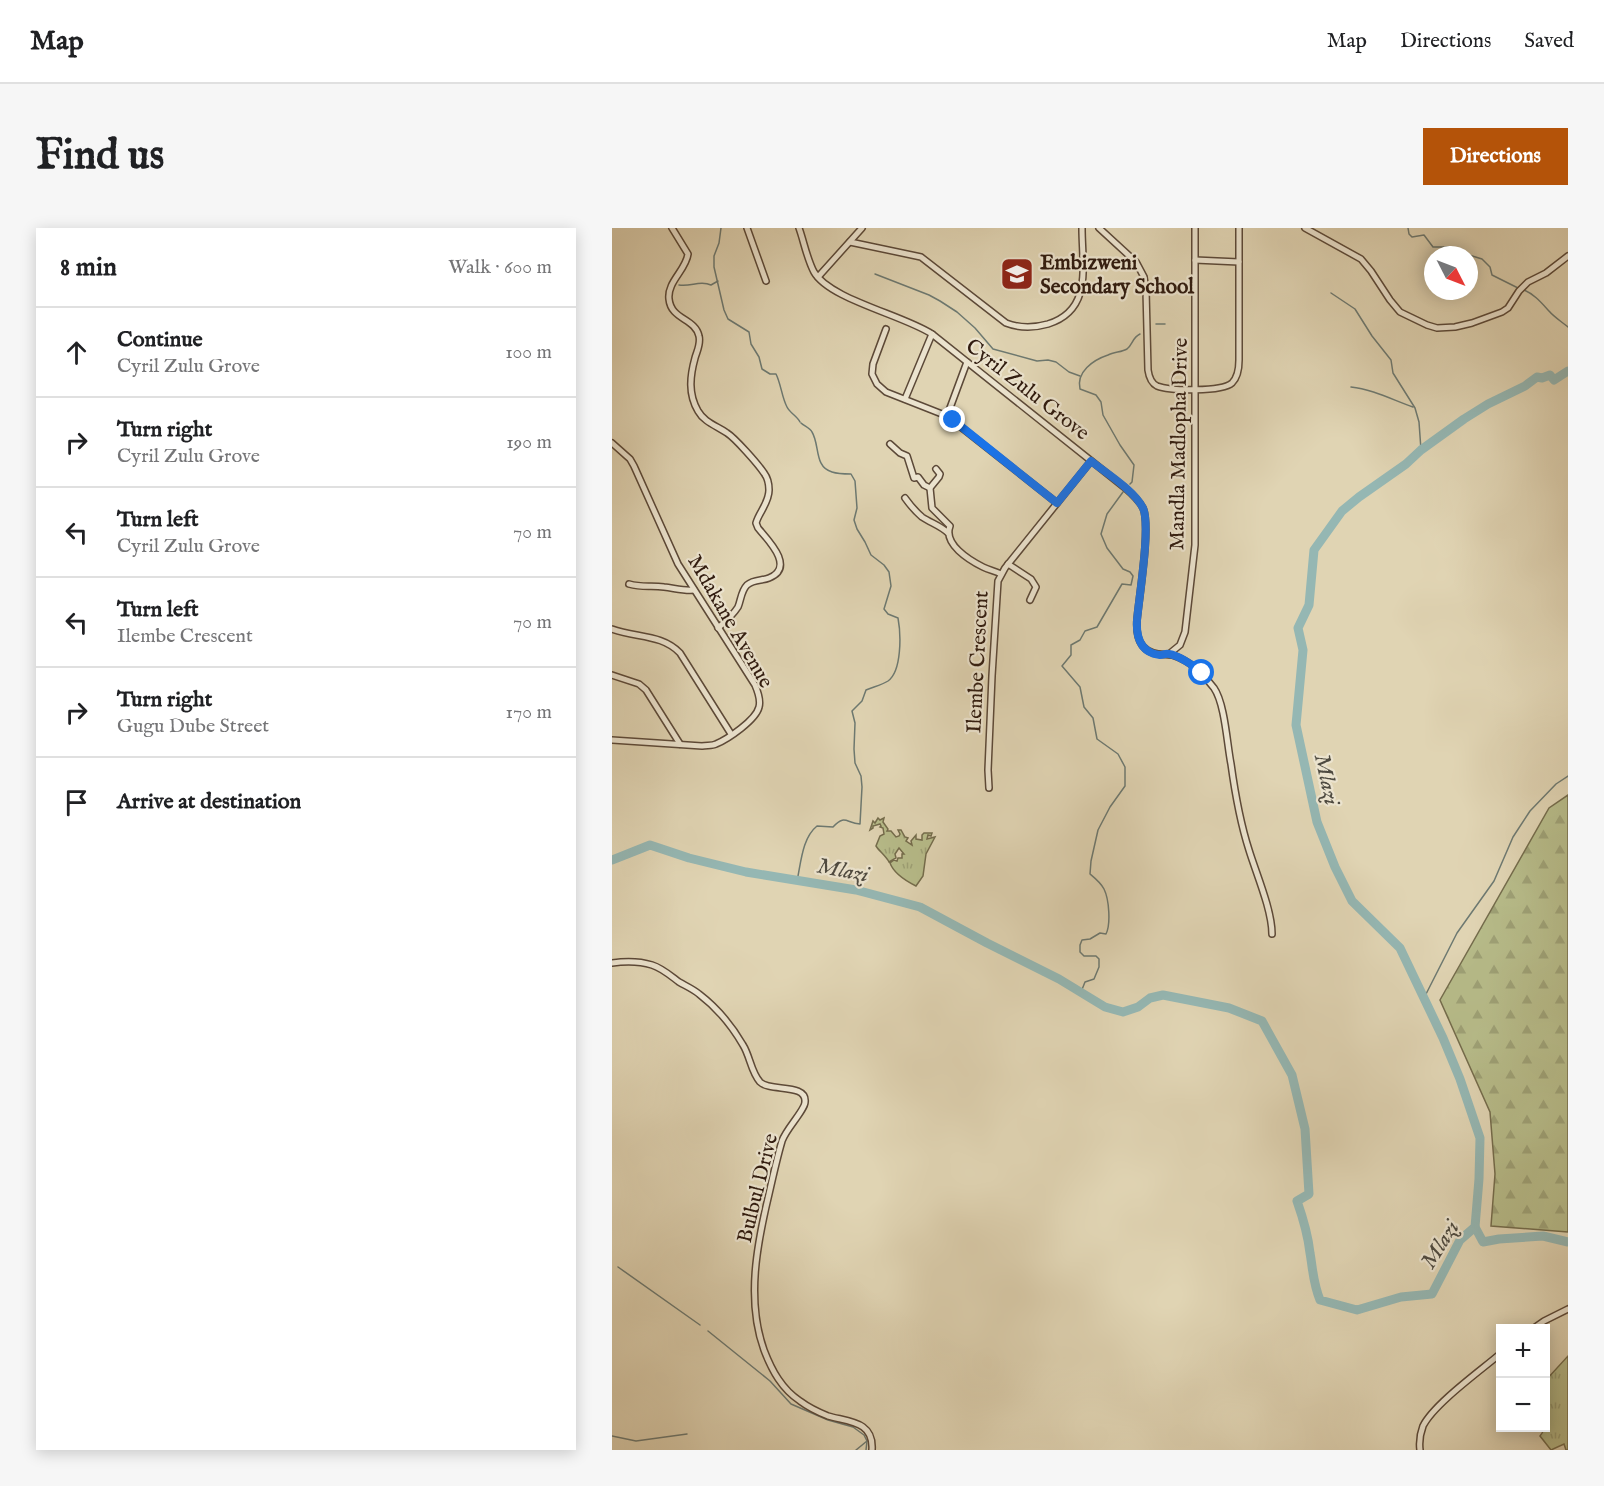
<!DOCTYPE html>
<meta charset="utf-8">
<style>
:root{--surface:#fff;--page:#f6f6f6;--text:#202124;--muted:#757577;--line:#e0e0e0;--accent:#b45309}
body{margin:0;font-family:"IM FELL English",serif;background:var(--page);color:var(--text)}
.controls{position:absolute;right:18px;bottom:18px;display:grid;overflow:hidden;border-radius:0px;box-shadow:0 3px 15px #0003}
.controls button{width:54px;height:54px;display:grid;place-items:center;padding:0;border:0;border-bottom:2px solid var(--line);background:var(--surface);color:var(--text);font:30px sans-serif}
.compass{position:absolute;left:812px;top:18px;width:54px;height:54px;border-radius:50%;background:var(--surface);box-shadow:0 3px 15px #0003;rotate:132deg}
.stop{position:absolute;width:18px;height:18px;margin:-14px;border:4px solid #1a73e8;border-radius:50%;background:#fff}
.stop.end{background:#1a73e8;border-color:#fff;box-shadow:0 2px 6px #0008}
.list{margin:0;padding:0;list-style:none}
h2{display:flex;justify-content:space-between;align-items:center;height:78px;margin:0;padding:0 24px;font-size:26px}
h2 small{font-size:20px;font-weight:400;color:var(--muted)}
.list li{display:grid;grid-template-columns:39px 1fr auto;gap:18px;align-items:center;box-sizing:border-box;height:90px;padding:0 24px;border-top:2px solid var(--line)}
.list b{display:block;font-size:22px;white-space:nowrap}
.list p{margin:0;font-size:20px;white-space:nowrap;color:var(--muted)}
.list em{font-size:20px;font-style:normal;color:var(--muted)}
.icon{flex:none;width:33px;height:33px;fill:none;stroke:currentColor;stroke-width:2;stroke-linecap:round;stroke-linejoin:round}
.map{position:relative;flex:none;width:956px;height:1222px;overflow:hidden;border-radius:0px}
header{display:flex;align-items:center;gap:36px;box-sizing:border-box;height:84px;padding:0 30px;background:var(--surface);border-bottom:2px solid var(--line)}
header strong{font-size:28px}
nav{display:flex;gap:33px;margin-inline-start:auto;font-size:21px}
.intro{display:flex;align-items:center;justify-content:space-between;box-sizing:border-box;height:144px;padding:0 36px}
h1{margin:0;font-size:42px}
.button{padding:15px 27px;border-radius:0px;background:var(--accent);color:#fff;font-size:21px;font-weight:700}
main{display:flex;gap:36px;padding:0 36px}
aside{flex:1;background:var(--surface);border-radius:0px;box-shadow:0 3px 15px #0003}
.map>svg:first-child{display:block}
.grass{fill:url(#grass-tufts);stroke:#746c4c;stroke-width:1.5}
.forest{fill:url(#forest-firs);stroke:#746c4c;stroke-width:1.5}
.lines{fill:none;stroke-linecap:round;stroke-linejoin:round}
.stream{stroke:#6d7971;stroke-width:1.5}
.river{stroke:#95b7b3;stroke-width:9}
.minor-casing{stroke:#5c4938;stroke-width:8}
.minor{stroke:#ebe3ce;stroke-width:5}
.route{stroke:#1a73e8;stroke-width:8}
.labels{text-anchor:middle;stroke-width:4.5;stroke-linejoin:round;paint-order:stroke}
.poi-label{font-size:21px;font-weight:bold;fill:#301b0f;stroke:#ebe3ce;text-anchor:start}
.street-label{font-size:21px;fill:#301b0f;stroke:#ebe3ce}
.water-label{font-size:22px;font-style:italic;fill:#4e4a40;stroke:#ebe3ce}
</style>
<header>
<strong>Map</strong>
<nav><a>Map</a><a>Directions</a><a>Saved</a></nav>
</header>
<div class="intro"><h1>Find us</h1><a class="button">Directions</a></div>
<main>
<aside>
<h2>8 min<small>Walk · 600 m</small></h2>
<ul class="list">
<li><svg class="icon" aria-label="ahead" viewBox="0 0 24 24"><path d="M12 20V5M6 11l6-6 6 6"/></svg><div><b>Continue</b><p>Cyril Zulu Grove</p></div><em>100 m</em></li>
<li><svg class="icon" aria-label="right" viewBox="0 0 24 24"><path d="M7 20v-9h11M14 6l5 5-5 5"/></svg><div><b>Turn right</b><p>Cyril Zulu Grove</p></div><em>190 m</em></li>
<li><svg class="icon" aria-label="left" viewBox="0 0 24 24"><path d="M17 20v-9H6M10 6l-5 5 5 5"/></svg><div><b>Turn left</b><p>Cyril Zulu Grove</p></div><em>70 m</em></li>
<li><svg class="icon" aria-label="left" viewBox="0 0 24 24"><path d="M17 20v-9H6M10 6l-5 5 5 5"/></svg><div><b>Turn left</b><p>Ilembe Crescent</p></div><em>70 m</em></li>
<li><svg class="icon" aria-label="right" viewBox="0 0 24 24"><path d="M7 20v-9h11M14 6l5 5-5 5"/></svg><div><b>Turn right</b><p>Gugu Dube Street</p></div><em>170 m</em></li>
<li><svg class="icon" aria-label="arrive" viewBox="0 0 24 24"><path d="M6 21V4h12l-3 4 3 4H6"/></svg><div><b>Arrive at destination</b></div></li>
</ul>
</aside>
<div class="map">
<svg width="956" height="1222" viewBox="0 0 956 1222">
<defs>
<pattern id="grass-tufts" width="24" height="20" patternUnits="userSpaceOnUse" patternTransform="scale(1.5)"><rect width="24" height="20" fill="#b7bc8a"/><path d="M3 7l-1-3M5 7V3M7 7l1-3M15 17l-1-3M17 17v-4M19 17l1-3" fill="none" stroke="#9ea176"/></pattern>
<pattern id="forest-firs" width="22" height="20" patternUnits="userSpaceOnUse" patternTransform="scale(1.5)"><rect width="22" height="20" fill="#b7bc8a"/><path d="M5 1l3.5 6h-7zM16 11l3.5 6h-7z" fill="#9ea176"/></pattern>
</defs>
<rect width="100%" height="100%" fill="#e0d4b3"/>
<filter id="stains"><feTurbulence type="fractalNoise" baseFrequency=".00333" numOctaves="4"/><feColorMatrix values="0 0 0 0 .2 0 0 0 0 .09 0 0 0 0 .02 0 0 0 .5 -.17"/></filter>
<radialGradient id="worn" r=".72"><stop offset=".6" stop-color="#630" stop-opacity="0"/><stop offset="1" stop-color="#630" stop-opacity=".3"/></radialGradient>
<g class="grass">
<path d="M 266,590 L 268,592 L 272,590 L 271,594 L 276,601 L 275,603 L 279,603 L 284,609 L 287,608 L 288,606 L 286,602 L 289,602 L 293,609 L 296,610 L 294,613 L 300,617 L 299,613 L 304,607 L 304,611 L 310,612 L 310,607 L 312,605 L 320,605 L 319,608 L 316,607 L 315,611 L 323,609 L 314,626 L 311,648 L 304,658 C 294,653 282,646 278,635 L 282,632 L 285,633 L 286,630 L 290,630 L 290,626 L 292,626 L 287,620 L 283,626 L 284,630 L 277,634 C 274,628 267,623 264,618 L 268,608 L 272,606 L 271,600 L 268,599 L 269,598 L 268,596 L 261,598 L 261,600 L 258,602 L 261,593 L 263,595 Z"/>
<path d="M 956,1128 L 956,1222 L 954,1222 L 952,1216 L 939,1222 L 928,1208 C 938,1197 933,1168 934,1152 Z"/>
</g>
<path class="forest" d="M 956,567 L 956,1004 L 879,998 L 883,946 L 878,884 L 828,772 L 937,580 Z"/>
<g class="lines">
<g class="stream">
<path d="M 109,0 L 107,15 L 102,28 L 102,39 L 112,82 L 116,91 L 137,104 L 139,116 L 147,129 L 150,141 L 158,146 L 164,146 C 169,156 170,170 175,179 C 178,185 185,188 188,194"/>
<path d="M 796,0 L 797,6 L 800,9 L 812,7 L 821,19 L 840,19 L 854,26 L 870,31 L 878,39 L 880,47 L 906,60"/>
<path d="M 263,46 L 317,67 L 328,73 L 345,84 L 363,100 L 381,121 L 425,133 L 436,132 L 444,134 L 457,144 L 468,148"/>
<path d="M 67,57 C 79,59 88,52 99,57 L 106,53"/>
<path d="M 910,61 C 922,66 928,73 937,83 C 942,89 950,94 956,99"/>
<path d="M 719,65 L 743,81 L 760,108 L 779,132 L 781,145 L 803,180 L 807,194 L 809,222"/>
<path d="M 544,96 L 553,96"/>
<path d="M 739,159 C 760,161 781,172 801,179"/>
<path d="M 518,256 L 520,254 L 522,237 L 508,217 L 491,187 L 489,174 L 484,167 L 468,161 C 464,144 481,132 496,127 C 502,124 510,124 515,121 C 521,116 520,110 528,106"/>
<path d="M 185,653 C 189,635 190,610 205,598 L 221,599 C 233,586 234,595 248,596 L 250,559 L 249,548 L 243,535 L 242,521 L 243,495 L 240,483 L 250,473 L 254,462 C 261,459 270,457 276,453 C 290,443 289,406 286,390 L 276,386 L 272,381 L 279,358 L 277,344 L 272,337 L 259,327 L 253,314 L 245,301 L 242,292 L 245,280 L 243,253 L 239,246 C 233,246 226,246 220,244 C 202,239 208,217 200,204 C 198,200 192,198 189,195"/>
<path d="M 469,764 L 473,754 L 482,751 L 487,739 L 487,731 L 484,728 L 472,728 L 468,724 L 468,717 L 470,712 L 478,711 L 488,705 L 494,706 C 499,696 497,671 492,661 C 489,655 484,651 478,646 L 479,633 L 486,602 L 498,579 L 513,558 L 513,539 L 506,526 L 485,511 L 481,490 L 472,479 L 468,459 L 450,438 L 459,427 L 459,417 L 468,412 L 473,403 L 485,399 L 510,356 L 519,357 L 521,348 L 518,344 L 511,341 L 495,320 L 489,306 L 495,286 L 511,264"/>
<path d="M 812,770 L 845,705 L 882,653 L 901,609 L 918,583 L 944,556 L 956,548"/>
<path d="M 6,1039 L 88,1097"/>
<path d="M 96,1103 L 158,1153 L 179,1176 L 216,1192 L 241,1199 L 252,1207 L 255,1213 L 254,1222"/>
<path d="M 0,1208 L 24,1213 L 75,1206"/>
<path d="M 244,1222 L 255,1213"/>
</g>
<g class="river">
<path d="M 0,632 L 38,617 L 77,630 L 134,644 L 244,662 L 308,679 L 375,715 L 447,751 L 493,779 L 511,784 L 526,779 L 538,770 L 551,767 L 617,780 L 650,793 L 680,847 L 693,901 L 697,966 L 685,973 C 691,990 696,1007 698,1025 C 701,1042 701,1055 708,1072 L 745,1082 L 789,1069 L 820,1066 L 848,1012 L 863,999 L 867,951 L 868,910 L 848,851 L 831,810 L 788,720 L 740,673 L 723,639 L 705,594 L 684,497 L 691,422 L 686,400 L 697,377 L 702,322 L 730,283 L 747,269 L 794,236 L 809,222 L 852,191 L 876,176 L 913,158 L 925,149 L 930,150 L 938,147 L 942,152 L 956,143"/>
<path d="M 863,999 L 871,1014 L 887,1011 L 931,1008 L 956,1014"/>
</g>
<defs>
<g id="minor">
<path d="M 60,0 L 76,26 C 74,42 55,54 57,71 C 59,92 83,90 87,108 C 89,116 85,123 83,130 C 78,148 76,166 86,183 C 92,194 105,198 115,205 C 123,210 146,236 152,245 C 155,249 157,256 157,262 C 157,275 147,284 144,295 L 146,300 C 155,311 184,339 157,350 C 150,353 142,351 135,357 C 129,363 129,372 126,379 C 121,387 113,394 106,400"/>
<path d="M 135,0 L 154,53"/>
<path d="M 187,0 C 192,14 195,31 202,44 C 217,71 291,87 320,106 L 512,259 C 519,265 527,272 531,280 C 539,298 527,369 525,392 C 524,408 527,423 546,426 C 551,427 556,426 560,427 C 579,433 590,445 602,460 C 613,476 615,516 619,536 C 623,565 628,594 637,622 C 644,645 660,682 660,706"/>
<path d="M 487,0 L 524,34 L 532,49 L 534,62 L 536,142 C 537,149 539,155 545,158 C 558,163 610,164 620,155 C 626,149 627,141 627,132 L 627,0"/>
<path d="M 693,0 L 749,31 L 759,43 L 778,72 L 788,84 L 815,97 L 825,100 L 843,99 L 860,95 L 890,84 L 896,80 L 907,63 L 916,54 L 934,45 L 956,28"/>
<path d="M 238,14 L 309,29 L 394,95 C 407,100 422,100 436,96 C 481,82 470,38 470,0"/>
<path d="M 583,32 L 627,34"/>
<path d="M 206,49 L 250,0"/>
<path d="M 274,101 L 261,136 L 260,146 L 265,156 L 274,164 L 335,188 L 445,275"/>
<path d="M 293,171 L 320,106"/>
<path d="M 335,188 L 355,134"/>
<path d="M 0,215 L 18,231 L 22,238 L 66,336 L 143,457 C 146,464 149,472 147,479 C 144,492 116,511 104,516 C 100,518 95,517 90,518 L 0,512"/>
<path d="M 278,216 L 288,225 L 295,228 L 302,250 L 306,249 L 312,257 L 318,260"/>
<path d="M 324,241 L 328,246 L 327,249 L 318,260 L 320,280 L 338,298 C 331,316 357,332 371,339 C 377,342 383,343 389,346"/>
<path d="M 293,270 C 298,277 303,283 310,289 C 319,295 329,298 336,305"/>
<path d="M 396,336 L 419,351 L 424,359 L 418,372"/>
<path d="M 17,356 C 31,360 39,357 52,359 C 62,360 71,363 82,362"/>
<path d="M 0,401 C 24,410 50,406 68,425 L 119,506"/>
<path d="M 557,426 L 568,417 L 573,404 L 583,317 L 583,0"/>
<path d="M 0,447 L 27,456 L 34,462 L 68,516"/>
<path d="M 377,560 L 376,542 L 380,448 L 386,353 L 393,340 L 479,233"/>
<path d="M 0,735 C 14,733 27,733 40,737 C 50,740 59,748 67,754 C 74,758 81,761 87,766 C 104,779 120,798 131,817 C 138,828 139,844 148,854 C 158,864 195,855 193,874 C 193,882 174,901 170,913 C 165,930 161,948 157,966 C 145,1016 134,1072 152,1122 C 160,1143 170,1161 188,1173 C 196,1179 206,1184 216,1188 C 237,1194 262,1193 260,1222"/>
<path d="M 922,1100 L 932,1093 L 956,1081"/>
<path d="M 808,1222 C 807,1214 808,1206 811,1198 C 822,1176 868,1143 888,1126"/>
</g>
</defs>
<use href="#minor" class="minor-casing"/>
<use href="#minor" class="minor"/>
</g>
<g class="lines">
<path class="route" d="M 341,192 L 445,275 L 479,233 C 494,245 522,262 531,280 C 539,298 527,369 525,392 C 524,408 528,425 548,427 C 551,427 554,425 557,426 C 566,427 584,439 590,445"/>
</g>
<defs>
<symbol id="school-square" viewBox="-11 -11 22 22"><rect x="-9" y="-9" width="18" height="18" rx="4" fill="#8f2418" stroke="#ebe3ce"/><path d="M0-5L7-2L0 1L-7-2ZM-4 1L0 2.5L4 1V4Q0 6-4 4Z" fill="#fff"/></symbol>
</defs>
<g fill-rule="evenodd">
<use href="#school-square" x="386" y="27" width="38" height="38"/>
</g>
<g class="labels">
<g class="poi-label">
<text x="428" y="41">Embizweni<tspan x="428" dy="24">Secondary School</tspan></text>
</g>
<g class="street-label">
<text transform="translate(416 161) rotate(38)" y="7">Cyril Zulu Grove</text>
<text transform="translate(566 216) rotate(-89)" y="7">Mandla Madlopha Drive</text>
<text transform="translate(119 393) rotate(60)" y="7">Mdakane Avenue</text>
<text transform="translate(365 434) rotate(-87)" y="7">Ilembe Crescent</text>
<text transform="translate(145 960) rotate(-76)" y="7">Bulbul Drive</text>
</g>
<g class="water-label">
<text transform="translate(716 551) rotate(78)" y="8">Mlazi</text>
<text transform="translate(231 641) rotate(11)" y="8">Mlazi</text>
<text transform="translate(827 1016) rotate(-58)" y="8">Mlazi</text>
</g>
</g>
<rect width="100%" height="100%" filter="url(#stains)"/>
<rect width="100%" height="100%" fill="url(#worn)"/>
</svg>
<div class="controls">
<button>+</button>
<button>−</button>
</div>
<svg class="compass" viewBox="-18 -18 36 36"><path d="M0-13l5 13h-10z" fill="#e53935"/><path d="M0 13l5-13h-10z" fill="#757577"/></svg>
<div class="stop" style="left:590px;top:445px"></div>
<div class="stop end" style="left:341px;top:192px"></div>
</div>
</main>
